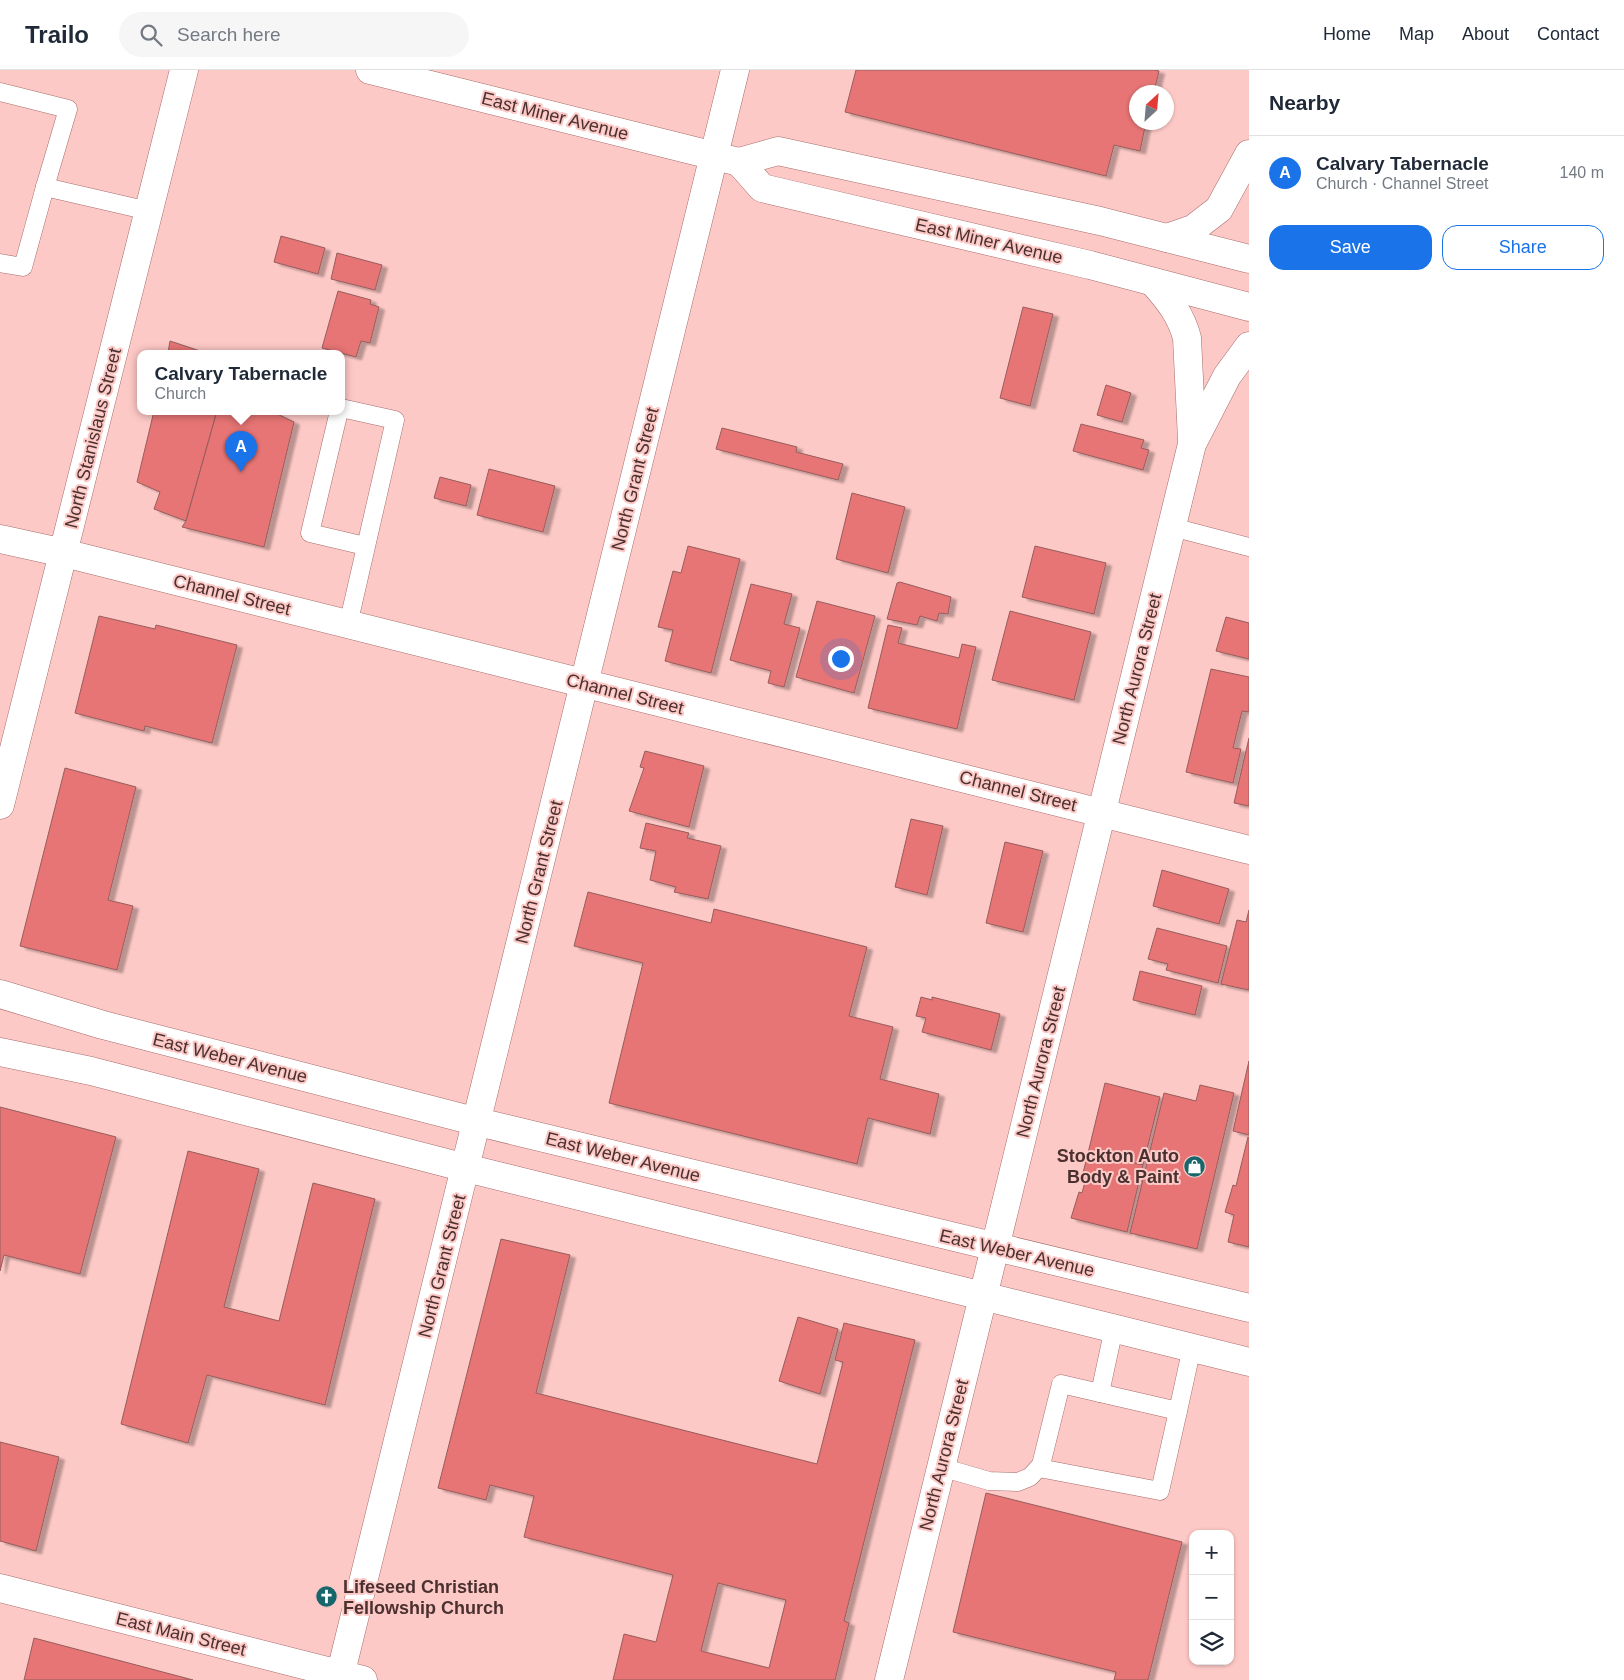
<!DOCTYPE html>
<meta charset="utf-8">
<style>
:root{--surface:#fff;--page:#f6f6f7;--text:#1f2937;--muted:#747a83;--line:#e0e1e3;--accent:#1a73e8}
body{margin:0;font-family:Helvetica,sans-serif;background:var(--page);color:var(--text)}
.controls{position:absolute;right:15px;bottom:15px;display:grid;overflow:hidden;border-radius:10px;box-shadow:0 1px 4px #0004}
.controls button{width:45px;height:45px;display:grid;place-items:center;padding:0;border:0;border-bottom:1px solid var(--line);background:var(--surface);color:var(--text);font:25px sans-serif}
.compass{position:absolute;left:1129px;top:15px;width:45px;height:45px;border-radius:50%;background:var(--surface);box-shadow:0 1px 4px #0004;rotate:26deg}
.you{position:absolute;left:840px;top:588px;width:18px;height:18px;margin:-12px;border:4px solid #fff;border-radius:50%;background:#1a73e8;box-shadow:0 0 0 8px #1a73e833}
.badge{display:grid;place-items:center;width:32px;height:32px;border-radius:50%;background:var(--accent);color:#fff;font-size:16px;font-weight:700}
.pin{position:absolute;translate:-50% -41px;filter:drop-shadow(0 1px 2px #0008)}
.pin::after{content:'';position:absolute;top:26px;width:18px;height:15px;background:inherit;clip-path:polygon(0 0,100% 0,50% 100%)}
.popup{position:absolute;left:137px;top:280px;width:208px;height:65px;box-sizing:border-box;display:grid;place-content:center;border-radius:10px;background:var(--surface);filter:drop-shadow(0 1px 4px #0005);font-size:16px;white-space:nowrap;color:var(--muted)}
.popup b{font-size:19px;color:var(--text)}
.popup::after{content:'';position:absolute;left:50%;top:100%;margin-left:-10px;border:10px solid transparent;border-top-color:var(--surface)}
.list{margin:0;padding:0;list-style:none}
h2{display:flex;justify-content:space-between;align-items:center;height:65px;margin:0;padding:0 20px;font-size:21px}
h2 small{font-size:16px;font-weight:400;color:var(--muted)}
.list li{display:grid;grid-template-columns:32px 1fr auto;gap:15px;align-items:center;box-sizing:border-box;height:75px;padding:0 20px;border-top:1px solid var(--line)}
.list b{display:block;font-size:19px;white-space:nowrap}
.list p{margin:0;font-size:16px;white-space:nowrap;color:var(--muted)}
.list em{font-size:16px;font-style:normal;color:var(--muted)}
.actions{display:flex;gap:10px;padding:15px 20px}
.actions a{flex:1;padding:11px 0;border:1px solid var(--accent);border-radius:15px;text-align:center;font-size:18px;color:var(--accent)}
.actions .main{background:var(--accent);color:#fff}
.icon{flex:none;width:28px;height:28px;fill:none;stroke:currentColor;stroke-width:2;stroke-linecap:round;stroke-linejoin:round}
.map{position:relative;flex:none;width:1249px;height:1610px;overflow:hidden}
header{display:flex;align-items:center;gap:30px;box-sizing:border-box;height:70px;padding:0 25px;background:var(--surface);border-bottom:1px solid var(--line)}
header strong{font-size:24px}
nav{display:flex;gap:28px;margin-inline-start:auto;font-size:18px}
.search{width:350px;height:45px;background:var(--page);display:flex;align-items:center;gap:12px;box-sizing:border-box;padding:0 18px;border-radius:28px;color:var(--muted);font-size:19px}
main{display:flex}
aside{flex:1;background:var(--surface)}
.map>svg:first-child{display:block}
.building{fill:#e87474;stroke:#965d5c;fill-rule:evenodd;filter:url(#shadow)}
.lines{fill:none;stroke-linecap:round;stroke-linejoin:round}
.lane-casing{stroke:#a76d6c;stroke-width:19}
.street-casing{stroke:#a76d6c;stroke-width:29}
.secondary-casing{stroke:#a76d6c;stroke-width:29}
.lane{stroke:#fff;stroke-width:18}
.street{stroke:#fff;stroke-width:28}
.secondary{stroke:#fff;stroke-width:28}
.labels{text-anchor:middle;stroke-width:4;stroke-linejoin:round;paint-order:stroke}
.street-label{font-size:18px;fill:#4a3130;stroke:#fdc9c6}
.poi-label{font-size:18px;font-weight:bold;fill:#4a3130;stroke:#fdc9c6;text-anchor:end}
</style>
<header>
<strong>Trailo</strong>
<div class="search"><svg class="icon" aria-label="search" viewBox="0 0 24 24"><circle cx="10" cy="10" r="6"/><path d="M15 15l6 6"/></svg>Search here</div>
<nav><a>Home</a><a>Map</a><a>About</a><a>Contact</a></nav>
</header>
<main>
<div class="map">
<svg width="1249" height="1610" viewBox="0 0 1249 1610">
<defs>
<filter id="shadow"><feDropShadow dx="5.5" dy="3" stdDeviation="1" flood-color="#0004"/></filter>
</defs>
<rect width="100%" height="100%" fill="#fdc9c6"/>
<g class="building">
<path d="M 856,0 L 1155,0 L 1159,1 L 1154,22 L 1136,22 L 1136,52 L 1146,52 L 1140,81 L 1114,75 L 1106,106 L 845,42 Z"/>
<path d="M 281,166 L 325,178 L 318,204 L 274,192 Z"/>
<path d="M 337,183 L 382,195 L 375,220 L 331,209 Z"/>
<path d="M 338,221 L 371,230 L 370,234 L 379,237 L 370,273 L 361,271 L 356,287 L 322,278 Z"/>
<path d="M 1023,237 L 1053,244 L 1030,336 L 1000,328 Z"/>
<path d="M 170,271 L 206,283 L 168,283 Z"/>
<path d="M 1106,315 L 1131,323 L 1122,352 L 1097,345 Z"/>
<path d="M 154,341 L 217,341 L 186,451 L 154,439 L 160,422 L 137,412 Z"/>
<path d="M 217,341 L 276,341 L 275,343 L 294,352 L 264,477 L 182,457 L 186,451 Z"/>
<path d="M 1081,354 L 1144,370 L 1141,378 L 1149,380 L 1143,400 L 1073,381 Z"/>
<path d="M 722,358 L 797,377 L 796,382 L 843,394 L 838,410 L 716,379 Z"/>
<path d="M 489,399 L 555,416 L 543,462 L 477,445 Z"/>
<path d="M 440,407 L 471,415 L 466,436 L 434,428 Z"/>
<path d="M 852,423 L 905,437 L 888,503 L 836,489 Z"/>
<path d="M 688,476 L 740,489 L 711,603 L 665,591 L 673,560 L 658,557 L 673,501 L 681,503 Z"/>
<path d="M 1035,476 L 1106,493 L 1094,544 L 1022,527 Z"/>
<path d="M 900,512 L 951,527 L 948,544 L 939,543 L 937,551 L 920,546 L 917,555 L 887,549 L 897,513 Z"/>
<path d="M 751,514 L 792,524 L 784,554 L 800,558 L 784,617 L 768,613 L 771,601 L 730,590 Z"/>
<path d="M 817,531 L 875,546 L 854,623 L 796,607 Z"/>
<path d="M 1010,541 L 1091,562 L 1074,630 L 992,610 Z"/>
<path d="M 99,546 L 155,559 L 156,555 L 237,575 L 212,673 L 145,656 L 144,661 L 75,643 Z"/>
<path d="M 1226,547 L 1249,553 L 1249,589 L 1216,581 Z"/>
<path d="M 888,555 L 902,558 L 898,573 L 959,588 L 962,574 L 976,577 L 957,659 L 868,638 Z"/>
<path d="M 1211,599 L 1249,607 L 1249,642 L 1242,641 L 1233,678 L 1241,679 L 1233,713 L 1186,702 Z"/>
<path d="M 1249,668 L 1249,736 L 1234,733 Z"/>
<path d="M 645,681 L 704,696 L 689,757 L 629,741 L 644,698 L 640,697 Z"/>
<path d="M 65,698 L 136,717 L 108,830 L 133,836 L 117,900 L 20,876 Z"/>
<path d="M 911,749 L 943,756 L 927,825 L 895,817 Z"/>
<path d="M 646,753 L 689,763 L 687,768 L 721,776 L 708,829 L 674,822 L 676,817 L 650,810 L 656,781 L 640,778 Z"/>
<path d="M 1005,772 L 1043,781 L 1023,862 L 986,853 Z"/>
<path d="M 1162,800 L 1229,819 L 1219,854 L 1153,836 Z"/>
<path d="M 588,822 L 711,853 L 714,839 L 867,877 L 849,946 L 893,957 L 880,1009 L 939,1024 L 930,1064 L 868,1048 L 857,1094 L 609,1033 L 643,893 L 574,876 Z"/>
<path d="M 1249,840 L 1249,920 L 1221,914 L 1237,850 L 1246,852 Z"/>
<path d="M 1157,858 L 1227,876 L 1218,913 L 1166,900 L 1168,894 L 1148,889 Z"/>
<path d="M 1140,901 L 1202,916 L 1195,945 L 1133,930 Z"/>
<path d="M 921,927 L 932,930 L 932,927 L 1000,944 L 991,980 L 922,962 L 926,948 L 916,946 Z"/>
<path d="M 1249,991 L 1249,1065 L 1233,1061 Z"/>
<path d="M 1105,1013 L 1160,1027 L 1143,1095 L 1088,1083 Z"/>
<path d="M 1200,1015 L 1234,1023 L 1197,1179 L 1130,1163 L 1164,1023 L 1196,1031 Z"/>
<path d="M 0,1037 L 116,1067 L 80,1204 L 4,1185 L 0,1201 Z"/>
<path d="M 1248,1067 L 1249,1068 L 1249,1177 L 1228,1172 L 1234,1145 L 1225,1142 L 1233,1115 L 1236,1116 Z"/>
<path d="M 188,1081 L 259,1099 L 224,1237 L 279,1251 L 313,1113 L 375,1129 L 325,1335 L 207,1305 L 188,1373 L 121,1354 Z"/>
<path d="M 1088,1083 L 1143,1095 L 1127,1162 L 1071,1148 L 1079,1122 L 1082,1123 L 1086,1108 L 1082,1107 Z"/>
<path d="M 501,1169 L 570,1185 L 536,1323 L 817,1394 L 843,1292 L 835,1290 L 844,1253 L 915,1270 L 844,1551 L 849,1553 L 835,1610 L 613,1610 L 624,1564 L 656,1572 L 673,1505 L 524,1467 L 534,1426 L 490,1415 L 486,1430 L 438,1418 ZM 718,1513 L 786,1530 L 769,1598 L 701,1581 Z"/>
<path d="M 798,1247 L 838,1259 L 820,1324 L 779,1311 Z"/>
<path d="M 0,1372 L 59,1387 L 36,1481 L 0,1471 Z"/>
<path d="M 986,1423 L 1182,1472 L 1148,1610 L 1114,1610 L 1116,1602 L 953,1562 Z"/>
<path d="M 34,1568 L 193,1610 L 24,1610 Z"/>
</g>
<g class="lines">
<defs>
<g id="lane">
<path d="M 0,22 L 68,39 L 45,117"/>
<path d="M 0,193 L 23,197 L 45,117 L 149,141"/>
<path d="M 341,338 L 395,350 L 348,555"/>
<path d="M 339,341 L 310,463 L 365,476"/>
<path d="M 1172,457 L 1249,477"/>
<path d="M 1100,1323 L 1178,1341 L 1192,1277"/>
<path d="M 941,1397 L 989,1411 L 1018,1412 L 1030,1407 L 1041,1395 L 1061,1314 L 1100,1323 L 1114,1258"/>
<path d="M 1039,1398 L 1160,1421 L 1178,1341"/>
</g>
<g id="street">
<path d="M 1167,168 L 1193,159 L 1219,139 L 1249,84"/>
<path d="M 1153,212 C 1169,230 1181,245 1187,268 L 1192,369"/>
<path d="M 0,469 L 64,483 L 1249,780"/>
<path d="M 339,1610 L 735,0"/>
<path d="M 889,1610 L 1192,374 L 1227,306 L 1249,276"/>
</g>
<g id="secondary">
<path d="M 370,0 L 739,92 L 778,81 L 1100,151 L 1249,189"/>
<path d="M 739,92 L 762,118 L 1090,195 L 1249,237"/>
<path d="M 0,735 L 184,0"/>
<path d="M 0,924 L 103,955 L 478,1052 L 1249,1238"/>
<path d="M 0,982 L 91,1001 L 466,1098 L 1249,1292"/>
<path d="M 0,1518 L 363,1610"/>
</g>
</defs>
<use href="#lane" class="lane-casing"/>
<use href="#street" class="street-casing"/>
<use href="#secondary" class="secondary-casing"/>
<use href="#lane" class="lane"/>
<use href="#street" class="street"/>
<use href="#secondary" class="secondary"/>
</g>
<defs>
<symbol id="shop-disc" viewBox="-11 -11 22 22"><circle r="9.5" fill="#17666b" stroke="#fdc9c6"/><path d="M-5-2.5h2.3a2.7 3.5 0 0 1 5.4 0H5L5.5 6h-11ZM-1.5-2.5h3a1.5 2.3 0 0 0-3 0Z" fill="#fff"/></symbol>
<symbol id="church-disc" viewBox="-11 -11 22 22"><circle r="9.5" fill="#17666b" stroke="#fdc9c6"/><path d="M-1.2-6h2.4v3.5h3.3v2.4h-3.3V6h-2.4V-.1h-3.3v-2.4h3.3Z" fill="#fff"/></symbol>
</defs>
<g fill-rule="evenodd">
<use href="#shop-disc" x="1182" y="1084" width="25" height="25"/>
<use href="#church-disc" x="314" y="1514" width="25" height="25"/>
</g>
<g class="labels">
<g class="street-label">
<text transform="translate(555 46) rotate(14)" y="6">East Miner Avenue</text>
<text transform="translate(989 171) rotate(13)" y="6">East Miner Avenue</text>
<text transform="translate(93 368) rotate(-76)" y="6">North Stanislaus Street</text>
<text transform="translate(635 409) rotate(-76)" y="6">North Grant Street</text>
<text transform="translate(232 525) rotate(14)" y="6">Channel Street</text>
<text transform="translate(1137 599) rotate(-76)" y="6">North Aurora Street</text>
<text transform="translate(625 624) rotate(14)" y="6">Channel Street</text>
<text transform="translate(1018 721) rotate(14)" y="6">Channel Street</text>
<text transform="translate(539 802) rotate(-76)" y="6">North Grant Street</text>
<text transform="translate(230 988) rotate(14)" y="6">East Weber Avenue</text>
<text transform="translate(1041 992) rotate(-76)" y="6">North Aurora Street</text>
<text transform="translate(623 1087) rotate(14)" y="6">East Weber Avenue</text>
<text transform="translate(1017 1183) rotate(13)" y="6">East Weber Avenue</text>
<text transform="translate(442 1196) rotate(-76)" y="6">North Grant Street</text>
<text transform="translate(944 1385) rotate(-76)" y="6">North Aurora Street</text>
<text transform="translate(181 1564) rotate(14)" y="6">East Main Street</text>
</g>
<g class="poi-label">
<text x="1179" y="1092">Stockton Auto<tspan x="1179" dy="21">Body &amp; Paint</tspan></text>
<text x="343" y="1523" text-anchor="start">Lifeseed Christian<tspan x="343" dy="21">Fellowship Church</tspan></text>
</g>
</g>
</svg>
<div class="controls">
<button>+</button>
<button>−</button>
<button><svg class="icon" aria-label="layers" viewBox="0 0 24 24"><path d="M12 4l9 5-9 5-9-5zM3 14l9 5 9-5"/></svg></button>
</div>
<svg class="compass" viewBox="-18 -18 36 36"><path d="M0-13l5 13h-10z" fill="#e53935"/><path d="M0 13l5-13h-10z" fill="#747a83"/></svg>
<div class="you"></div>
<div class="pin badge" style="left:241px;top:402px">A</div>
<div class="popup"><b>Calvary Tabernacle</b>Church</div>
</div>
<aside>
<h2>Nearby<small></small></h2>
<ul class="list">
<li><span class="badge">A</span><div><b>Calvary Tabernacle</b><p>Church · Channel Street</p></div><em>140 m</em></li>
</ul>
<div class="actions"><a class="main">Save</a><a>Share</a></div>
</aside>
</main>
